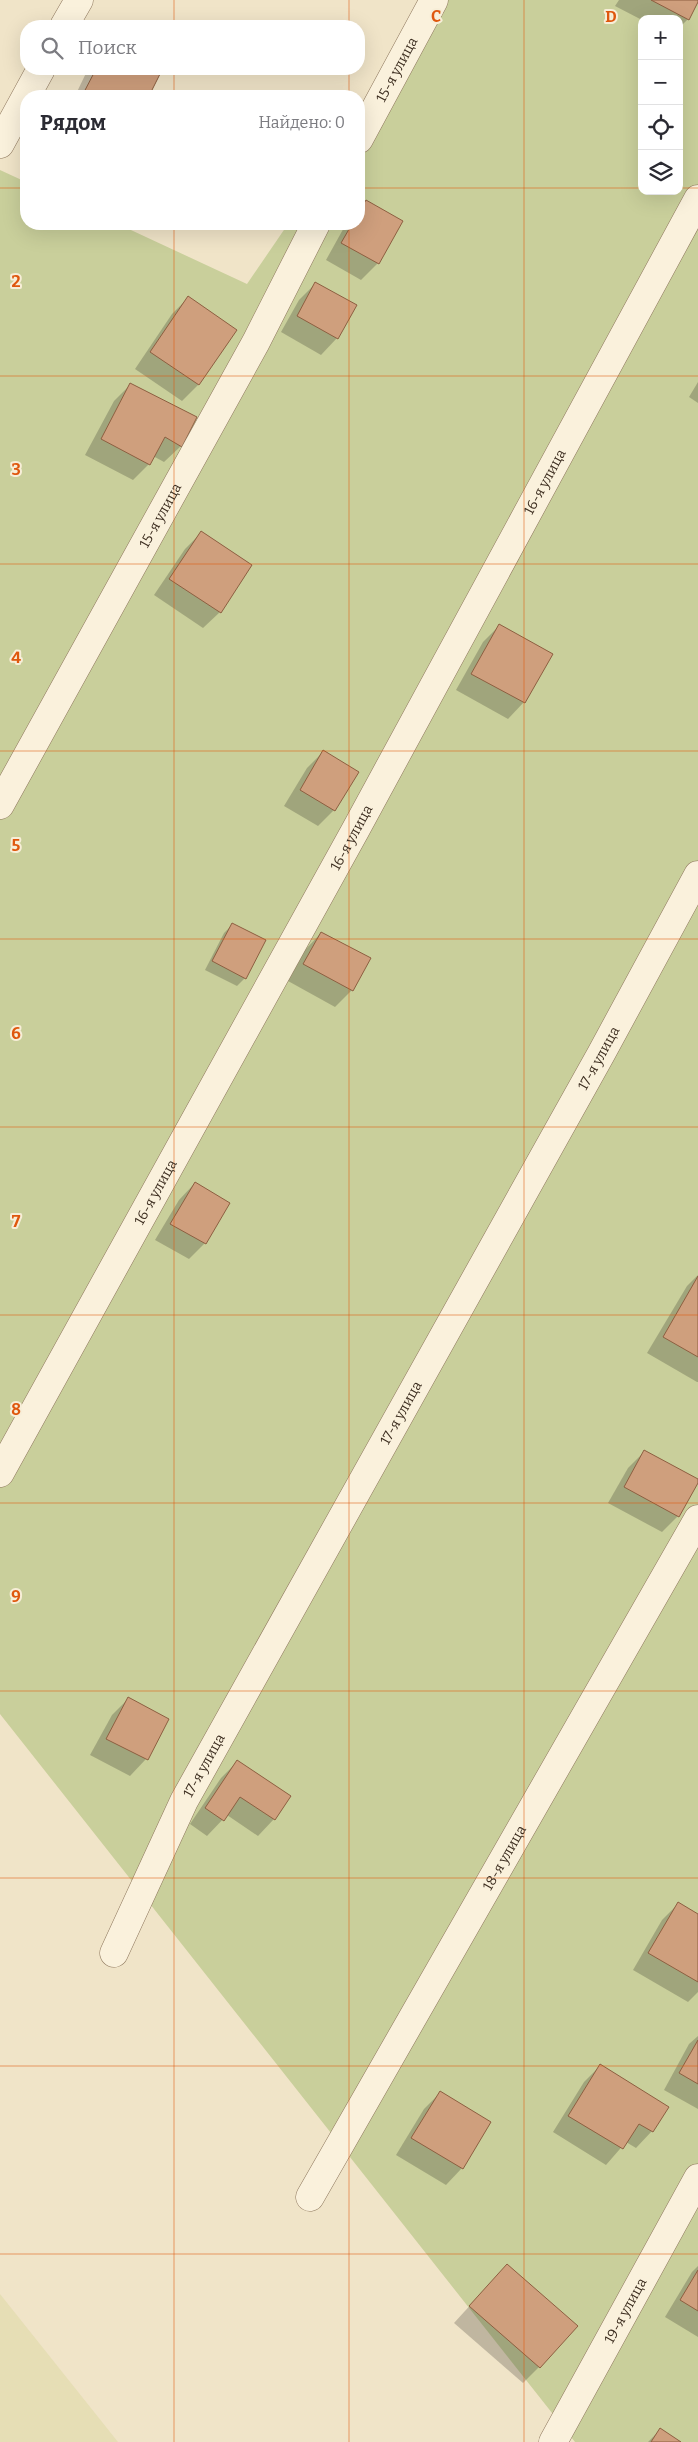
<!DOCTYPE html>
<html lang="ru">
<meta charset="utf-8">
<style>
:root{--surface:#fff;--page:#f7f7f7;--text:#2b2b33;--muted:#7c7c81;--line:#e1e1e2}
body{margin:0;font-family:Bitter,serif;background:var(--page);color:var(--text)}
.controls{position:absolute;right:15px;top:15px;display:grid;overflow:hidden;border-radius:10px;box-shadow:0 5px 20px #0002}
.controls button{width:45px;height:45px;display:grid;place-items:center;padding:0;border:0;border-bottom:1px solid var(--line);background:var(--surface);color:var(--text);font:25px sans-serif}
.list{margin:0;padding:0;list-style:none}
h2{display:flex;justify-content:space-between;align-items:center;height:65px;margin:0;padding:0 20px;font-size:21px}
h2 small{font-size:16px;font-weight:400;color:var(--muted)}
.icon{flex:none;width:28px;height:28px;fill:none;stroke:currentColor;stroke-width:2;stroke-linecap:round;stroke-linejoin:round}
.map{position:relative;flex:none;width:698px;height:2442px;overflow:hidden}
.search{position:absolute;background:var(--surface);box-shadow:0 5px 20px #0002;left:20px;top:20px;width:345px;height:55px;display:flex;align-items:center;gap:12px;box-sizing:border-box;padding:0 18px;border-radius:20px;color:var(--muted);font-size:19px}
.panel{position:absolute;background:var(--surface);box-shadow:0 5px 20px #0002;left:20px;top:90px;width:345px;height:140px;border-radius:20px}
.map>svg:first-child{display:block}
.farmland{fill:#e6deb5}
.green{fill:#c9cf9b;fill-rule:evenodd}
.shadow{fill:#0003}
.building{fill:#cf9f7d;stroke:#8d5f41}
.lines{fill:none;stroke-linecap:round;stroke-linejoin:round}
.minor-casing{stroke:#8d765c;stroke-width:29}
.minor{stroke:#faf1dc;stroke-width:28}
.grid{fill:none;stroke:#df570d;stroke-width:1;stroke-opacity:0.55}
.labels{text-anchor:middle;stroke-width:4;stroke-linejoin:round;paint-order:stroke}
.street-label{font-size:14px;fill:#3d2e20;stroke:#f7eed8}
.grid-label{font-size:16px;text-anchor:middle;font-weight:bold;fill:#df570d;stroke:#f7eed8;stroke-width:4;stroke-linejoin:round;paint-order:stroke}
</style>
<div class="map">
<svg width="698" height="2442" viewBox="0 0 698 2442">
<rect width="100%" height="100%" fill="#f0e4c8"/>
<path class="farmland" d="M 0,2294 L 118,2442 L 0,2442 Z"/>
<path class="green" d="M 437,0 L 698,0 L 698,2442 L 575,2442 L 0,1714 L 0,170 L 26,182 L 26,224 L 118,224 L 247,284 L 288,224 L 359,224 L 359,117 ZM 642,19 L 679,19 L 679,191 L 642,191 Z"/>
<g class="shadow">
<path d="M 619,0 L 698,0 L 688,19 L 679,28 L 679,19 L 642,20 L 615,6 Z"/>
<path d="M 88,69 L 147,69 L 159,75 L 148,96 L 75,96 Z"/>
<path d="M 366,202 L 401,222 L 378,263 L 361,280 L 326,260 L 346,224 L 359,224 L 359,209 Z"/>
<path d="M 315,284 L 337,338 L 321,355 L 281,332 L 299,300 Z"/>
<path d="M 188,298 L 236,330 L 198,385 L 182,401 L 135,369 L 172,314 Z"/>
<path d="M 698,382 L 698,403 L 689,397 Z"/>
<path d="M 131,384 L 181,446 L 164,462 L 153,456 L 149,464 L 133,480 L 85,455 L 114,401 Z"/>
<path d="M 201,533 L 220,612 L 203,628 L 154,595 L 185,549 Z"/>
<path d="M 499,626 L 551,654 L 524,702 L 508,719 L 456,690 L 483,642 Z"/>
<path d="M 323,752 L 334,810 L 318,826 L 284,806 L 307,768 Z"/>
<path d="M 232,925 L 245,978 L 237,986 L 205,970 L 224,933 Z"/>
<path d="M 321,933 L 369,959 L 352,990 L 335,1007 L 288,981 L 305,950 Z"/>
<path d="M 195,1183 L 205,1243 L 189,1259 L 155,1240 L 179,1200 Z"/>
<path d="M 698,1275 L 698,1382 L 697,1382 L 647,1353 L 687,1286 Z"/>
<path d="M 644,1452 L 698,1481 L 678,1516 L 662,1532 L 608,1503 L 628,1468 Z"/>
<path d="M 128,1699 L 168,1719 L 146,1759 L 130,1776 L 90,1755 L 112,1715 Z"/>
<path d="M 237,1762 L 274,1819 L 258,1836 L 227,1815 L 207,1836 L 190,1824 L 221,1778 Z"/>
<path d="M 678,1904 L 698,1915 L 698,1992 L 688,2002 L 633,1970 L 662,1920 Z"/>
<path d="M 698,2036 L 698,2109 L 664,2090 L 689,2044 Z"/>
<path d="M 600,2066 L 652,2131 L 636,2148 L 626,2142 L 606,2165 L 553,2132 L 584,2082 Z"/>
<path d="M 440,2093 L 490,2123 L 462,2168 L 446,2185 L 396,2155 L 424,2109 Z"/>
<path d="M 507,2265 L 539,2367 L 523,2383 L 454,2323 Z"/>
<path d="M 698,2266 L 698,2337 L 665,2317 L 692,2272 Z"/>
<path d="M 660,2430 L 678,2442 L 648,2442 Z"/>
</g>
<g class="building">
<path d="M 651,0 L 698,0 L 698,2 L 689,20 Z"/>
<path d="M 96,69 L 150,69 L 160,74 L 149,96 L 82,96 Z"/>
<path d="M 366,200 L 403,221 L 379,264 L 341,243 L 352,224 L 359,224 L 359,212 Z"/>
<path d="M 315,282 L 357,305 L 338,339 L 297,316 Z"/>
<path d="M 188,296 L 237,330 L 199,385 L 150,352 Z"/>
<path d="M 130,383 L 197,417 L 182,447 L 165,437 L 150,465 L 101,439 Z"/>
<path d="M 201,531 L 252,565 L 221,613 L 169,579 Z"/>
<path d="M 499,624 L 553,654 L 525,703 L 471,674 Z"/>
<path d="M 323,750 L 359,772 L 335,811 L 300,790 Z"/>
<path d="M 232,923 L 266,940 L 246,979 L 212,961 Z"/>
<path d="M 321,932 L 371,958 L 353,991 L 303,964 Z"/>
<path d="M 195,1182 L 230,1203 L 206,1244 L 170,1224 Z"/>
<path d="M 698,1276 L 698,1357 L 663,1337 Z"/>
<path d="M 644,1450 L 698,1479 L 698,1483 L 679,1517 L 624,1487 Z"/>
<path d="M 128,1697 L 169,1719 L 148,1760 L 106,1739 Z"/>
<path d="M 237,1760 L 291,1796 L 275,1820 L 240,1797 L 224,1821 L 205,1808 Z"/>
<path d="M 678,1902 L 698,1914 L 698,1982 L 648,1953 Z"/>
<path d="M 698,2040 L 698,2084 L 679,2073 Z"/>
<path d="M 600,2064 L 669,2107 L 653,2132 L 639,2124 L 623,2149 L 568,2116 Z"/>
<path d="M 440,2091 L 491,2122 L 463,2169 L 411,2138 Z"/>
<path d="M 507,2264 L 578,2326 L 540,2368 L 469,2306 Z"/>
<path d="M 698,2270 L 698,2311 L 680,2300 Z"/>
<path d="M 660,2428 L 681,2442 L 651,2442 Z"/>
</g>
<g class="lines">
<defs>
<g id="minor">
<path d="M 64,26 L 79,0"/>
<path id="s1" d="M 359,139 L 434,0"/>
<path d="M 0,144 L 41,69"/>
<path id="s2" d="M 0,805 L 256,342 L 316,224"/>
<path id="s3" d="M 0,1473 L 356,829 L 698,199"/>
<path id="s4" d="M 114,1953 L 184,1801 L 601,1054 L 698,875"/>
<path id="s5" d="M 310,2197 L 698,1519"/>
<path id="s6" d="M 553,2442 L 698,2178"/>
</g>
</defs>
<use href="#minor" class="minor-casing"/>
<use href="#minor" class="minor"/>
</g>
<path class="grid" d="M 174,0 L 174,26M 349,0 L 349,26M 524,0 L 524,2442M 174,69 L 174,96M 349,69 L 349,96M 0,188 L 26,188M 359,188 L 642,188M 679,188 L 698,188M 174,224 L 174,2442M 349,224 L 349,2442M 0,376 L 698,376M 0,564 L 698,564M 0,751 L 698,751M 0,939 L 698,939M 0,1127 L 698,1127M 0,1315 L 698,1315M 0,1503 L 698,1503M 0,1691 L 698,1691M 0,1878 L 698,1878M 0,2066 L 698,2066M 0,2254 L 698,2254"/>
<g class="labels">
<g class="street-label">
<text dy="5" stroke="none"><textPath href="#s1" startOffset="79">15-я улица</textPath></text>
<text dy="5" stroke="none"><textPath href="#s3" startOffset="1131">16-я улица</textPath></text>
<text dy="5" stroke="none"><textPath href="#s2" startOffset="331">15-я улица</textPath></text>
<text dy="5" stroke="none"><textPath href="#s3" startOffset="726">16-я улица</textPath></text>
<text dy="5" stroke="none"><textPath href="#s4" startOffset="1018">17-я улица</textPath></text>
<text dy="5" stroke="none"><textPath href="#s3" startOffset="321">16-я улица</textPath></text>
<text dy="5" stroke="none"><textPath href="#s4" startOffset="612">17-я улица</textPath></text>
<text dy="5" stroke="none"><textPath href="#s4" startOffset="208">17-я улица</textPath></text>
<text dy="5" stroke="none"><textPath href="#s5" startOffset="391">18-я улица</textPath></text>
<text dy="5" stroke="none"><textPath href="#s6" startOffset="150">19-я улица</textPath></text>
</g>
</g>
<g class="grid-label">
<text x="436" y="22">C</text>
<text x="611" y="22">D</text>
<text x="16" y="287">2</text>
<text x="16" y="475">3</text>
<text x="16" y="663">4</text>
<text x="16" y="851">5</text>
<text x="16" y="1039">6</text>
<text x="16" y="1227">7</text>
<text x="16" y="1415">8</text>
<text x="16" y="1602">9</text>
</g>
</svg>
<div class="controls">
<button>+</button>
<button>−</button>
<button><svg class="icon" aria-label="locate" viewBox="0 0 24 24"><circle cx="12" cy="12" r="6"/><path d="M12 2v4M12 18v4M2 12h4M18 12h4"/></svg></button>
<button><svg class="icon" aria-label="layers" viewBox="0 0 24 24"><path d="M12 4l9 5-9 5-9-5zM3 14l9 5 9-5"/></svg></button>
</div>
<div class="search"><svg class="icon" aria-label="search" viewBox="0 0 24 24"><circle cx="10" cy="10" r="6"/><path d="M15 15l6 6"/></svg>Поиск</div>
<section class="panel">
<h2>Рядом<small>Найдено: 0</small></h2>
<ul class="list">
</ul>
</section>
</div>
